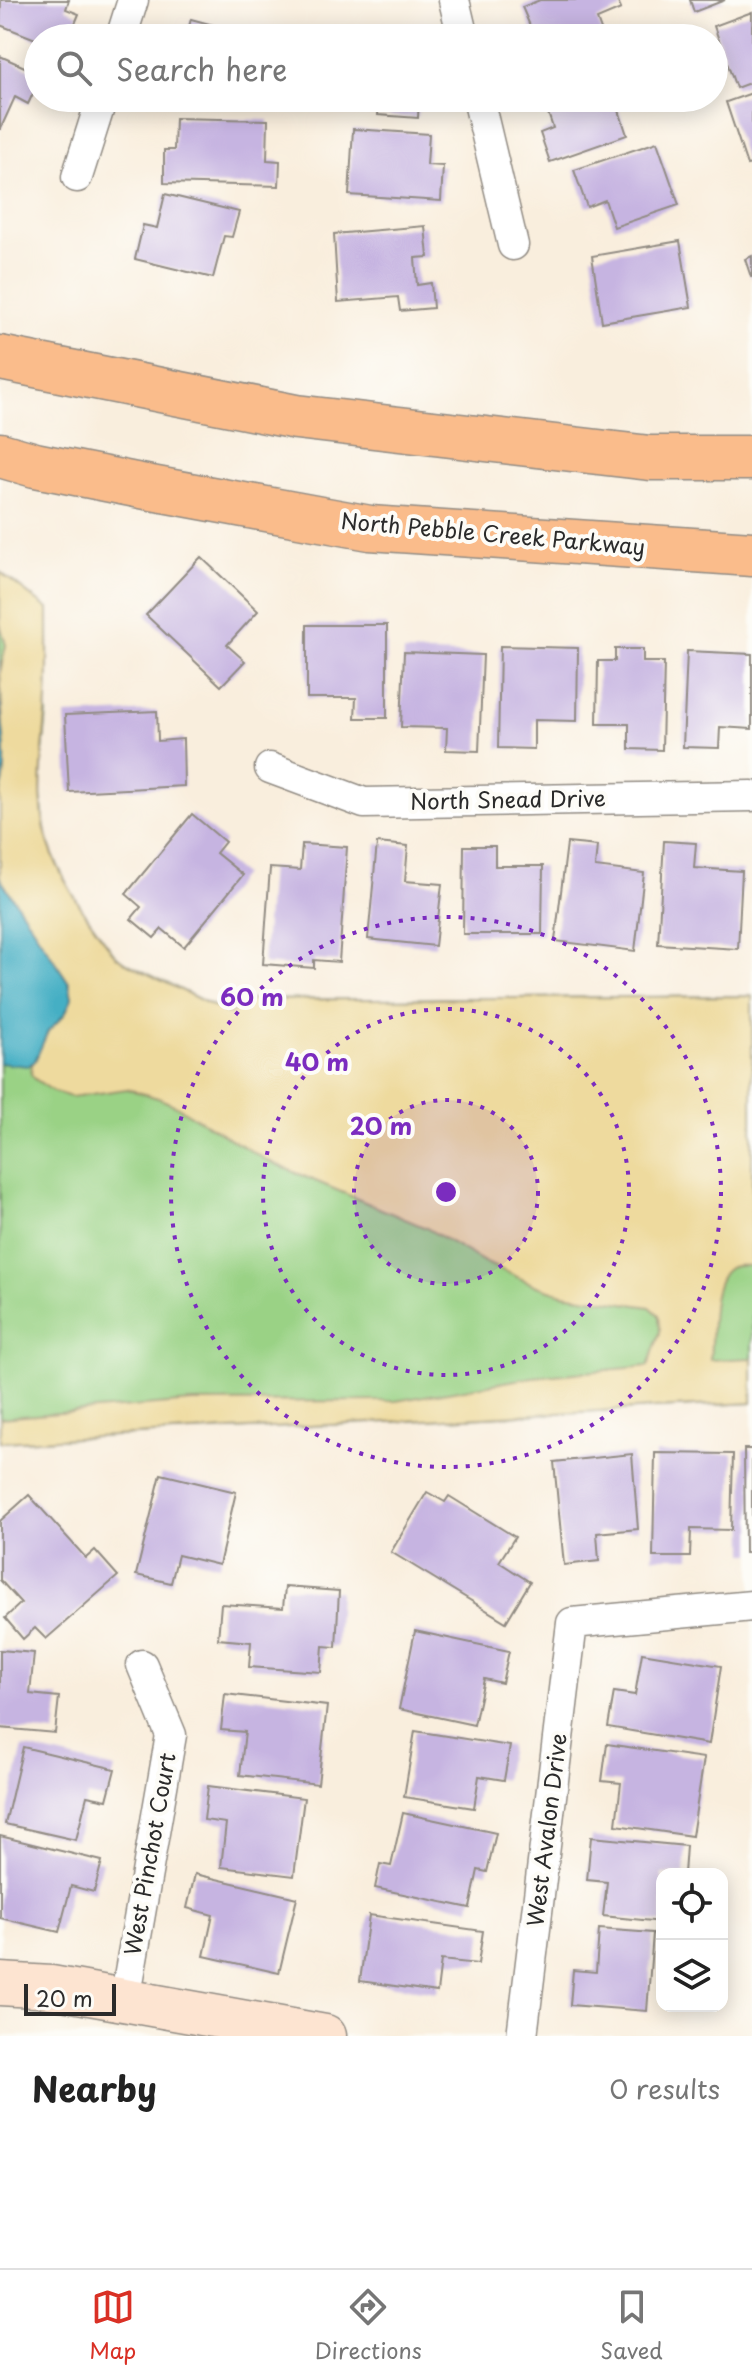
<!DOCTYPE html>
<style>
:root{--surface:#fff;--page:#f6f6f6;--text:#222;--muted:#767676;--line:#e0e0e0;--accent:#d93025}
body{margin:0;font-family:"Playpen Sans",sans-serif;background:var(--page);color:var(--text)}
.controls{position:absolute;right:24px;bottom:24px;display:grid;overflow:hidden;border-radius:16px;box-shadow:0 4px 20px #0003}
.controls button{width:72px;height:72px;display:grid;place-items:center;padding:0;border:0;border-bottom:2px solid var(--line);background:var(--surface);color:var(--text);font:40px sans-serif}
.scale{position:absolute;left:24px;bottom:20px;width:92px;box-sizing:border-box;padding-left:8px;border:4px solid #2b2b2b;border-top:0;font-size:22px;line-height:28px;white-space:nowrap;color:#2b2b2b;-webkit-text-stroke:6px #fdfcf7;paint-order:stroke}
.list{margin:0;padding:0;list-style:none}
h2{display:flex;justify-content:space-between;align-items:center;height:104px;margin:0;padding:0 32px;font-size:34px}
h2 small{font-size:26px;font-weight:400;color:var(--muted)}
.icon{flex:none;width:44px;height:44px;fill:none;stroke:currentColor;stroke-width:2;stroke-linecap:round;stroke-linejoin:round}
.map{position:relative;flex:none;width:752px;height:2036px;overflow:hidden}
.search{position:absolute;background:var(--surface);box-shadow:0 4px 20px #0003;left:24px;right:24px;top:24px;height:88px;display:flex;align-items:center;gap:20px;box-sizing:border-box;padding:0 28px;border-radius:44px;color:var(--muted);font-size:30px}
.sheet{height:232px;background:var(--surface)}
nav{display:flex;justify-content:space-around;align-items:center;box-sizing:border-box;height:112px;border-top:2px solid var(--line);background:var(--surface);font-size:22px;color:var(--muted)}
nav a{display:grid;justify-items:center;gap:4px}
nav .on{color:var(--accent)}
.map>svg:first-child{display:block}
.green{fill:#9ad285;stroke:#627e58;stroke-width:2}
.sand{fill:#eeda9e;stroke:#8c8264;stroke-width:2}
.water{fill:#45afc4;stroke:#386d78;stroke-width:2}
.building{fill:#c6b4e1}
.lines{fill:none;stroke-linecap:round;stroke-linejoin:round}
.street-casing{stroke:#928c84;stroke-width:33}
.secondary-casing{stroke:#928c84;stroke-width:45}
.primary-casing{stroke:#928c84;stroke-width:47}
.street{stroke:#fff;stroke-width:30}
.secondary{stroke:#fde4d1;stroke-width:42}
.primary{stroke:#fabc8b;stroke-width:44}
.ring{fill:none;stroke:#7b2cbf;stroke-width:4;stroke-dasharray:4 8}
.labels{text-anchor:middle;stroke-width:8;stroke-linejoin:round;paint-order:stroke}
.street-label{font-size:22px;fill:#2b2b2b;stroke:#fdfcf7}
.centre{fill:#7b2cbf;stroke:#fdfcf7;stroke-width:4}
.ring-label{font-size:24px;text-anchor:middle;font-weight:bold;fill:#7b2cbf;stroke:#fdfcf7;stroke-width:8;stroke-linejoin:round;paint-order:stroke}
</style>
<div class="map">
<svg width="752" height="2036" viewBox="0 0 752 2036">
<rect width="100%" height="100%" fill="#fdfcf7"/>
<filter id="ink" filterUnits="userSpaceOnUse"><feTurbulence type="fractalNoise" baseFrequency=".0125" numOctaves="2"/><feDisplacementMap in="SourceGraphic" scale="16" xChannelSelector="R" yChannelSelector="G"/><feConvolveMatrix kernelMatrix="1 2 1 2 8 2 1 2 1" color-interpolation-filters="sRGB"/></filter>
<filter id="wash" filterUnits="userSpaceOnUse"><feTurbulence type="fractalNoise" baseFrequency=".006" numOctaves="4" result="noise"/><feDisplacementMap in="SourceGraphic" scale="32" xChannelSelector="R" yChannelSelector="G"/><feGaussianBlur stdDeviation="1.8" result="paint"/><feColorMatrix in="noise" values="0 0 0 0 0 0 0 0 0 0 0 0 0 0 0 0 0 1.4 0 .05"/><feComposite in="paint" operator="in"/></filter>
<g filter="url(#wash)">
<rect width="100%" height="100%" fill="#f9eedd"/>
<path class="green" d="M 0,572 L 47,712 L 41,772 L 41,797 L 45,831 L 52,854 L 74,899 L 115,955 L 124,962 L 229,1014 L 252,1000 L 752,996 L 752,1403 L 0,1442 Z"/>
<path class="sand" d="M 0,572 L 48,609 C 48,644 49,680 46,714 C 43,761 34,810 53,855 C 68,892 92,923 115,955 L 124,962 L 229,1014 L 252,1000 L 752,996 L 752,1266 C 744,1266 734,1264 728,1269 C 708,1284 713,1337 710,1360 L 752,1358 L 752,1403 L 0,1442 L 0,1418 L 192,1402 L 396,1401 L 533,1377 L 648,1366 L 660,1332 L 659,1315 L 650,1307 L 562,1294 L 537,1286 L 486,1263 L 426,1228 L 268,1161 L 176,1106 L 158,1098 L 127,1089 L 71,1097 L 54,1092 L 35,1079 L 31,1074 L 32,1065 L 48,1031 L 65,1014 L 72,997 L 69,983 L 0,878 L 0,794 L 4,780 L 5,761 L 0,672 L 6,645 L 0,624 Z"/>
<g class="water">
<path d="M 0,704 C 3,733 10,765 0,794 Z"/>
<path d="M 0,878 L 69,983 L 72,998 L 65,1014 L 48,1031 L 35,1061 L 28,1066 L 0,1063 Z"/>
</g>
<g id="blocks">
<g class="building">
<path d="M 1,0 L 69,0 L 66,9 L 79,14 L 69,38 L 38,40 L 0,25 Z"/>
<path d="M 540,0 L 617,0 L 621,9 L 597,19 L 604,38 L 526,38 L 534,35 L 522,7 Z"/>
<path d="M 690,0 L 725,0 L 694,12 Z"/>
<path d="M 752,12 L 752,82 L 736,88 L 714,26 Z"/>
<path d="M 191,19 L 258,37 L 258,38 L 186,38 Z"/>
<path d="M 334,32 L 398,36 L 398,38 L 334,38 Z"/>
<path d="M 0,56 L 38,73 L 38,83 L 28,104 L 15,97 L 0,130 Z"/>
<path d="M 752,93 L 752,164 L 747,165 L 726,102 Z"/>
<path d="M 227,98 L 249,98 L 247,105 Z"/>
<path d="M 348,98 L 419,98 L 418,118 L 378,115 L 379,102 L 348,100 Z"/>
<path d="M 543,98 L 615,98 L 627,135 L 550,162 L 540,133 L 553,128 Z"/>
<path d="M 175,118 L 268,120 L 267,160 L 280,161 L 279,186 L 164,183 L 164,150 L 174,150 Z"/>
<path d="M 353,129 L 429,134 L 427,165 L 443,166 L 441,201 L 349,195 Z"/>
<path d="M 657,142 L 679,205 L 614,227 L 605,200 L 587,207 L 574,170 Z"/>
<path d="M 165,194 L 239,212 L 232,237 L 224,236 L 213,278 L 135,259 L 143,225 L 157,228 Z"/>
<path d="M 425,226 L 428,257 L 415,258 L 417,285 L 431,283 L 433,308 L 400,311 L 398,297 L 338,302 L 334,234 Z"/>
<path d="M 680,241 L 691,307 L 602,322 L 592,256 Z"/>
<path d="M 752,256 L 752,277 L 751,277 L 745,259 Z"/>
<path d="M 201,557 L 258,611 L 227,645 L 245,661 L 221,686 L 146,615 Z"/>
<path d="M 307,625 L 387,625 L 387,718 L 355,718 L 356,698 L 307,698 Z"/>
<path d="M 500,646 L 578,648 L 577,721 L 534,720 L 534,749 L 498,748 Z"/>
<path d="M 615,649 L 643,649 L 643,662 L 664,662 L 662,750 L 629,749 L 629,724 L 597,724 L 598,661 L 615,661 Z"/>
<path d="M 687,651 L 752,654 L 752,729 L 720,727 L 719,748 L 683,747 Z"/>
<path d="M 404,652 L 483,655 L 479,751 L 446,750 L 447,728 L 401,727 Z"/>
<path d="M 157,711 L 158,741 L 183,739 L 184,786 L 69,792 L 65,715 Z"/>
<path d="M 192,814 L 225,842 L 216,853 L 243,875 L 184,947 L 162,929 L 154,938 L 131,919 L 141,907 L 126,894 Z"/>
<path d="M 664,841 L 696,843 L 694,868 L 742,871 L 738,949 L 658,944 Z"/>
<path d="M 377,843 L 408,846 L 405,881 L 442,884 L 435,946 L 368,939 Z"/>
<path d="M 567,843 L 597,846 L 595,867 L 644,873 L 635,951 L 555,941 Z"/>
<path d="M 302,844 L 347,847 L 339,962 L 314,960 L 314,968 L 263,964 L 270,868 L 300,870 Z"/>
<path d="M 464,846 L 495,846 L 495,866 L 543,866 L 542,934 L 463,934 Z"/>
<path d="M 744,1449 L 752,1449 L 752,1553 L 745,1553 Z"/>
<path d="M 655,1453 L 733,1454 L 731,1530 L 691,1529 L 690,1557 L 653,1557 Z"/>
<path d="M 632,1454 L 638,1529 L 597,1533 L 599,1561 L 564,1565 L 554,1462 Z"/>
<path d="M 161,1474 L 236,1492 L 219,1565 L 178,1555 L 171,1583 L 136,1575 Z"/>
<path d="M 427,1492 L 445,1502 L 449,1496 L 515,1537 L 499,1562 L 530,1582 L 506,1622 L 391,1552 Z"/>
<path d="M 29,1495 L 86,1558 L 95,1550 L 118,1576 L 46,1639 L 35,1628 L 23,1639 L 5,1618 L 21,1603 L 0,1580 L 0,1521 Z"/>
<path d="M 285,1587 L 339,1591 L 336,1647 L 323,1646 L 321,1672 L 249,1667 L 251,1642 L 218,1639 L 221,1604 L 283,1608 Z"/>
<path d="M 415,1631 L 509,1651 L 502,1683 L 484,1679 L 474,1725 L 399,1709 Z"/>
<path d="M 0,1650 L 34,1653 L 30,1694 L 59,1697 L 55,1733 L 0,1728 Z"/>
<path d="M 642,1653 L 721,1666 L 709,1744 L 608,1727 L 614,1692 L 635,1695 Z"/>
<path d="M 225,1694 L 327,1706 L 318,1784 L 240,1775 L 245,1732 L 221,1730 Z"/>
<path d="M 415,1731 L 510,1746 L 504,1780 L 479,1776 L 474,1808 L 404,1797 Z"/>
<path d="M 607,1744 L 704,1758 L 692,1836 L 616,1825 L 621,1783 L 602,1781 Z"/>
<path d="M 23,1747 L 115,1769 L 107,1800 L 87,1796 L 76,1840 L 5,1824 Z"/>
<path d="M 208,1786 L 304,1798 L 294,1876 L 221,1867 L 226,1823 L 204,1820 Z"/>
<path d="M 403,1813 L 496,1833 L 487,1872 L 478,1870 L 470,1908 L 375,1888 L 380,1864 L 391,1866 Z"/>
<path d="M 0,1836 L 102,1861 L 94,1892 L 71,1886 L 59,1932 L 0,1918 Z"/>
<path d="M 591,1837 L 686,1846 L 684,1874 L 662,1874 L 662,1922 L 603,1916 L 607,1882 L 587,1880 Z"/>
<path d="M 195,1874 L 297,1898 L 279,1973 L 204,1956 L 213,1915 L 187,1908 Z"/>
<path d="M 369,1915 L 483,1931 L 478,1964 L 441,1960 L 437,1992 L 360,1981 Z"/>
<path d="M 599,1929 L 653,1933 L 647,2011 L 570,2005 L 573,1970 L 596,1972 Z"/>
</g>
</g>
</g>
<g filter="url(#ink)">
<use href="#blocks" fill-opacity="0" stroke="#928c84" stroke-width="2"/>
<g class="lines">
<defs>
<g id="street">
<path d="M 454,0 L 463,38"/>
<path d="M 121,38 L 133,0"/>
<path d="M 478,98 L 513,245"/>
<path d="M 77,177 L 102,98"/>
<path d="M 270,768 L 364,803 L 752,796"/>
<path d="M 125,2000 L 171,1735 L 142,1665"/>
<path d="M 522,2036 L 572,1623 L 752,1606"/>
</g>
<path id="secondary" d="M 0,1984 L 51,1987 L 325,2036"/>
<g id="primary">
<path d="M 0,358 L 296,417 L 650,458 L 752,458"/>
<path d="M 0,455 L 35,465 L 146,487 L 370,528 L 752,554"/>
</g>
</defs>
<use href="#street" class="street-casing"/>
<use href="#secondary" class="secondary-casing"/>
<use href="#primary" class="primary-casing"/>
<use href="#street" class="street"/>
<use href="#secondary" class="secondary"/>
<use href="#primary" class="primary"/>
</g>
</g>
<circle cx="446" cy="1192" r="92" fill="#7b2cbf" fill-opacity=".12"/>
<g class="ring">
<circle cx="446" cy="1192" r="92"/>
<circle cx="446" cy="1192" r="183"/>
<circle cx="446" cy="1192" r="275"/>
</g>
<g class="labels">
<g class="street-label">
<text transform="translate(493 534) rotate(5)" y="8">North Pebble Creek Parkway</text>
<text transform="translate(508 800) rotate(-1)" y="8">North Snead Drive</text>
<text transform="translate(547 1830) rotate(-83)" y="8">West Avalon Drive</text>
<text transform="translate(150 1854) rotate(-80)" y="8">West Pinchot Court</text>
</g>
</g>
<circle cx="446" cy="1192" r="12" class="centre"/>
<g class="ring-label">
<text x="252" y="1006">60 m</text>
<text x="317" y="1071">40 m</text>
<text x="381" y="1135">20 m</text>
</g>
</svg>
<div class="controls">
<button><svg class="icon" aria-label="locate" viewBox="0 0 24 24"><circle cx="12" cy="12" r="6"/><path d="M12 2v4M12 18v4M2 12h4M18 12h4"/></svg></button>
<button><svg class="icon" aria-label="layers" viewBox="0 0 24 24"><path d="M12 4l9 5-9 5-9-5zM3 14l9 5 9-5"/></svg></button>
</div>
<div class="scale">20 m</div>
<div class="search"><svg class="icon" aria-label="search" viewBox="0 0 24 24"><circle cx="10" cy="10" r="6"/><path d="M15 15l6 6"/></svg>Search here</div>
</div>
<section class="sheet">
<h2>Nearby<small>0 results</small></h2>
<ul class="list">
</ul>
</section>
<nav>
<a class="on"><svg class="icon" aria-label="map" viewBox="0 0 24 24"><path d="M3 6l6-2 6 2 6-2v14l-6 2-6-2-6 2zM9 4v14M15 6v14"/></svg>Map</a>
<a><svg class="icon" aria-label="directions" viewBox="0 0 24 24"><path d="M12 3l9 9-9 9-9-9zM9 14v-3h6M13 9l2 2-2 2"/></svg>Directions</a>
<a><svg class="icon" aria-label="saved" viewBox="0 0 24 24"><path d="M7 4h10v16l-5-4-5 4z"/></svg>Saved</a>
</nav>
